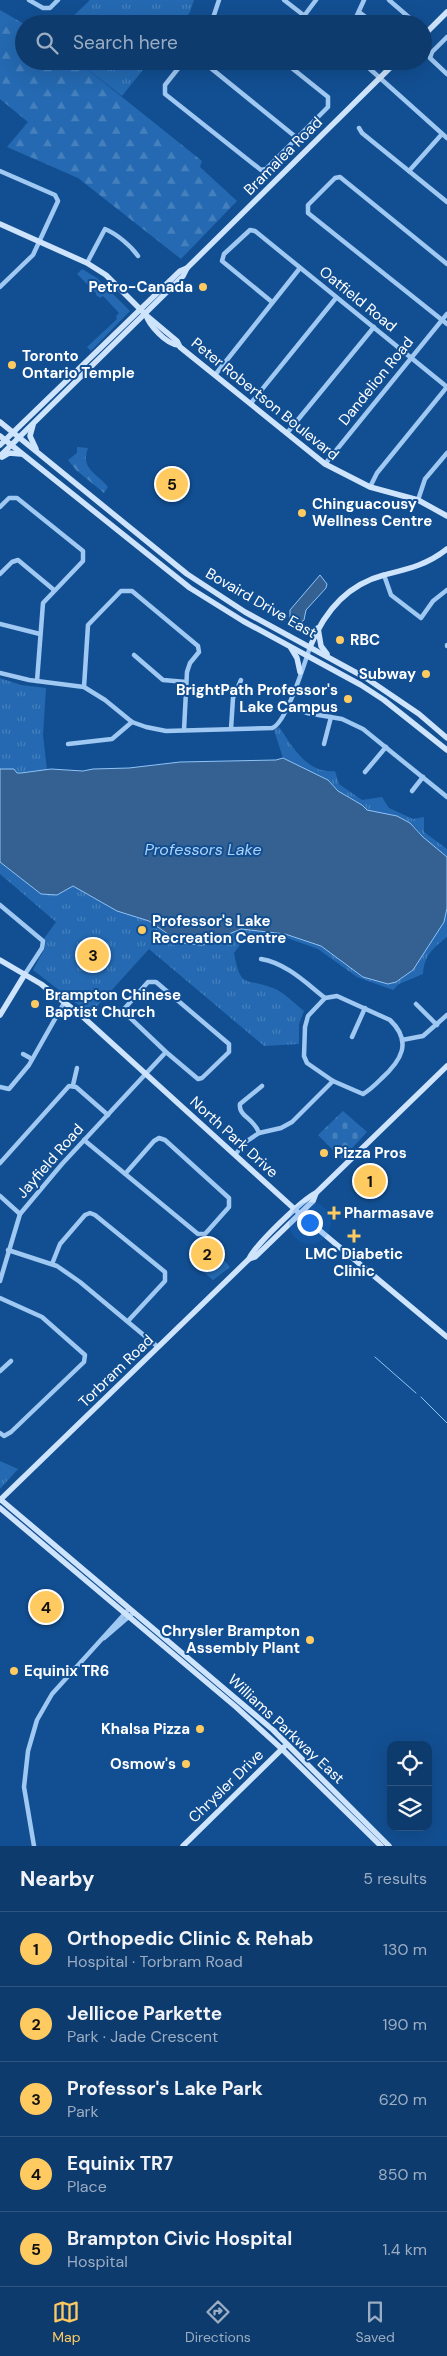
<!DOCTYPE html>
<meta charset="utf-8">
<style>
:root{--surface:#0e3b6e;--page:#1c4676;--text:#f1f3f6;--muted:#9badc2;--line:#2e5581;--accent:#ffcb60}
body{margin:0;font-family:"DM Sans",sans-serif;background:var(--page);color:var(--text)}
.controls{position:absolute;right:15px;bottom:15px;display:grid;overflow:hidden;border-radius:10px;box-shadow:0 5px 20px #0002}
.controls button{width:45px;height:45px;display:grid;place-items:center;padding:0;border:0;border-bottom:1px solid var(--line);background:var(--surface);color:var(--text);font:25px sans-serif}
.you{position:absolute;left:309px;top:1222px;width:18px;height:18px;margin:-12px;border:4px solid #fff;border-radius:50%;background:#1a73e8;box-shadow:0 0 0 8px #1a73e833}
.badge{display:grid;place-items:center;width:32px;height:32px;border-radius:50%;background:var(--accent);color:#111;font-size:16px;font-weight:700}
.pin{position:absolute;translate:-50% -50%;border:2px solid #fff;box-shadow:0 1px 5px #0006}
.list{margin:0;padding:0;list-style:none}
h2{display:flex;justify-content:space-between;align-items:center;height:65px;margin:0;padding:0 20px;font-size:21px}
h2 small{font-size:16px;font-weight:400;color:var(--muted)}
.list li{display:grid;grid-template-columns:32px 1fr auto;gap:15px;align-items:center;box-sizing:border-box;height:75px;padding:0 20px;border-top:1px solid var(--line)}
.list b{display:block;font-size:19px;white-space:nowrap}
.list p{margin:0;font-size:16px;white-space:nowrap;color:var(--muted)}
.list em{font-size:16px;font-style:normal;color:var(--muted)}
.icon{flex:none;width:28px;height:28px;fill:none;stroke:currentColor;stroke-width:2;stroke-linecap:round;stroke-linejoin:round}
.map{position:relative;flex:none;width:447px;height:1846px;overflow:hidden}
.search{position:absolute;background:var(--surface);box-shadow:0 5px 20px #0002;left:15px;right:15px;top:15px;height:55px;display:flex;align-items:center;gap:12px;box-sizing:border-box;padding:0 18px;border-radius:28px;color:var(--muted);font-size:19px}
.sheet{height:440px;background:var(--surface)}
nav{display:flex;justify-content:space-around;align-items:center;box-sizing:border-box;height:70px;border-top:1px solid var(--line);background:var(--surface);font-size:14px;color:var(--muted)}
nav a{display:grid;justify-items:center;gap:2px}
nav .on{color:var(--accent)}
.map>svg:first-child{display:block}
.grass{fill:#2469b1}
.forest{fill:url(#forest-firs)}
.cemetery{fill:url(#cemetery-stones)}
.park{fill:url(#park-tufts)}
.water{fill:#356192;stroke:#90c3f6}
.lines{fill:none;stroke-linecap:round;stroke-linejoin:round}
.stream{stroke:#90c3f6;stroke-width:1}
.street{stroke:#9fc8f2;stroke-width:4.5}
.secondary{stroke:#cee4fc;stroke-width:5.5}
.poi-dot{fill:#ffcb60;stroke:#124f92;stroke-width:2}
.labels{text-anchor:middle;stroke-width:4;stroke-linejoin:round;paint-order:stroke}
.street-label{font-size:15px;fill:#fff;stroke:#124f92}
.poi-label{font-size:15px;font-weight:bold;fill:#fff;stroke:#124f92;text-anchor:start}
.water-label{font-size:16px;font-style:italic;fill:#abd2f9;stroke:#124f92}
</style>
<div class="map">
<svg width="447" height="1846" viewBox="0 0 447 1846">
<defs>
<pattern id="forest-firs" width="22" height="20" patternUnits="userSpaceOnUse" patternTransform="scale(1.25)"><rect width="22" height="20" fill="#2469b1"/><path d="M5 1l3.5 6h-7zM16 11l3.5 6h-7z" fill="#4580bd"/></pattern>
<pattern id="cemetery-stones" width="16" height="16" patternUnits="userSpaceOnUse" patternTransform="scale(1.25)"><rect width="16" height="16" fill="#2469b1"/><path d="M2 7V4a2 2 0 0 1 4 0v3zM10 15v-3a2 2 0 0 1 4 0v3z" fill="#4580bd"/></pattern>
<pattern id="park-tufts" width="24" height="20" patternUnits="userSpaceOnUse" patternTransform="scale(1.25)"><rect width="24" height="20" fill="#2469b1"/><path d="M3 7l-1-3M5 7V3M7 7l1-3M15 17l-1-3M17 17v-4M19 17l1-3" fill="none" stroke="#4580bd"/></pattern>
</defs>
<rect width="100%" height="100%" fill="#124f92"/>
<path class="grass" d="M 82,269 L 97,278 L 130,311 L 91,351 L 87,347 L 117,319 L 116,316 L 119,313 L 103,296 L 100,298 L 96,295 L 96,293 L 77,274 Z"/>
<g class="forest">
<path d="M 0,10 L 24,24 L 24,61 L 77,61 L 202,161 L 200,167 L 237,201 L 181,259 L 78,178 L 7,147 L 28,122 L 0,99 Z"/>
<path d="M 77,447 L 88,448 C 80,469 97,473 108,487 L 104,493 L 76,470 L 68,460 L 77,453 Z"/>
</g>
<path class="cemetery" d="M 343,1111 L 367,1132 L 342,1159 L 318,1135 Z"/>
<g class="park">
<path d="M 90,0 L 194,0 L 190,12 L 181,24 L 65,24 Z"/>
<path d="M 77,61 L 150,61 L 122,96 Z"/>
<path d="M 0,678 L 21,685 L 46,688 L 43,735 L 47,770 L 21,773 L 17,773 L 14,769 L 0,769 Z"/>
<path d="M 279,727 C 293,747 307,774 335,771 L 339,784 L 362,800 L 382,797 L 389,808 L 413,819 L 424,817 L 424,832 L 447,849 L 447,857 L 423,837 L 416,828 L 397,816 L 366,810 L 362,805 L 338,791 L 328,780 L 283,758 L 274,730 Z"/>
<path d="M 0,862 L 41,894 L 73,886 L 117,911 L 149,921 L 169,936 L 214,940 L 241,929 L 285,934 L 321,946 L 363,977 L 396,982 L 413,970 L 444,922 L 447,909 L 447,937 C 433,948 424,956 423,974 L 399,984 L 393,990 L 357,977 L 318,949 L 287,938 L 259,933 L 246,937 L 234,953 C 241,990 245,977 273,988 C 284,992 295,1004 304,1011 L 299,1024 L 299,1044 L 264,1046 L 149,949 L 90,1014 L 33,970 L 45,948 L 43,940 L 56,922 L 0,874 Z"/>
<path d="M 203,1237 L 230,1267 L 213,1280 L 191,1261 L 201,1248 Z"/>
<path d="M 0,1461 L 18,1469 L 0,1489 Z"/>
</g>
<g class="water">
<path d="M 320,575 L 327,584 L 326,588 L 306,610 L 304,620 L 299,624 L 294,623 L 290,618 L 290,610 Z"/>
<path d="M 283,758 L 328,780 L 338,791 L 362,805 L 367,810 L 397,816 L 410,823 L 423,837 L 447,857 L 447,908 L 444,922 L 413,970 L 396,982 L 388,984 L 363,977 L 321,946 L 285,934 L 241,929 L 202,945 L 181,943 L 149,921 L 117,911 L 73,886 L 57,895 L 41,894 L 0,862 L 0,769 L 14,769 L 17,773 L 21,773 L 51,769 L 83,771 L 93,769 L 129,768 L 180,762 L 276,760 Z"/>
</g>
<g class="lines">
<g class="stream">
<path d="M 375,1357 L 416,1393"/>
<path d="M 421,1397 L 447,1423"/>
</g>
<g class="street">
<path d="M 29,0 L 43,8 L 50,8 L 58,0"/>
<path d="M 284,0 L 315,24"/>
<path d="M 389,0 L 411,19 L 411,24"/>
<path d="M 359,12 L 375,24"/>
<path d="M 213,20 L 225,24"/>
<path d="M 211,24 L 219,0"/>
<path d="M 298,24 L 316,0"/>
<path d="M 353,24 L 364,0"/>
<path d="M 447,37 L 432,52 L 430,58 L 447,74"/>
<path d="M 184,61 L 165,85 L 165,94 L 261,170 L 266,169 L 328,107 L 328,97 L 283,61"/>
<path d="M 202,61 L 297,138"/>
<path d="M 361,61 L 447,138"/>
<path d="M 359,128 L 362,133 L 447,202"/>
<path d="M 0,171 L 55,195 L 58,201 L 33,255 L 0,287"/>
<path d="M 409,171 L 442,134"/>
<path d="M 87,263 L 105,229 C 117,234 131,246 138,256"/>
<path d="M 447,264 L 340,177 L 335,178 L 308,205 L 308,213 L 447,324"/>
<path d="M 272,302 L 222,261 L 224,254 L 250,230 L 255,231 L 447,387"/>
<path d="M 215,375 L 300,268"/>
<path d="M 251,403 L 336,298"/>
<path d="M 287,433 L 374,327"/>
<path d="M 325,464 L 447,314"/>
<path d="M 370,487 L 377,473 L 447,387"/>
<path d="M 418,500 L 425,479 L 447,453"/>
<path d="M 0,507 L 9,498 L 17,498 L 83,551 L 83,561 L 43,603 L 37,681"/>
<path d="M 0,574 L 12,562 L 18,560 L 54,590"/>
<path d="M 384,575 L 391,595 L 421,618 L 433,601 L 447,590"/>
<path d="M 0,624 L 40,634"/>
<path d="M 447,645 L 447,646"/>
<path d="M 134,655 L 163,680 L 186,682"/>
<path d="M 0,673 L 29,680 L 84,687 L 105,700 L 132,722 L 146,727 L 166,731 L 272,728 C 286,724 305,662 310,647"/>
<path d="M 84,687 L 88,625 L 121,591 L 132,591 L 198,646 L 199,652 L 190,663 L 187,672 L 184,730"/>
<path d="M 288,706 L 307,713 L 342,719 L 363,729 L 447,797"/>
<path d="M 231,729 L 233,698 L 241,680"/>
<path d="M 68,744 L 112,739 L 132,722"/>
<path d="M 324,744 L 331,717"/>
<path d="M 365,772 L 386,747"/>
<path d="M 412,791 L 423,777"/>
<path d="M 0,905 L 43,941 L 42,948 L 25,974"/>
<path d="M 261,959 C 286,963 306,983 325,998"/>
<path d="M 337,996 L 390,1020 C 413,1042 401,1061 381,1079 C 376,1084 370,1090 363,1094 L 333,1081 L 307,1063 L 304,1056 L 305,1027 L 308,1016 L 325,998 Z"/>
<path d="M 416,1004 L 437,1025"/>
<path d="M 352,1037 L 365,1008"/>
<path d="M 402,1040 L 423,1036 L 447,1015"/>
<path d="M 23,1054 L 32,1059"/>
<path d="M 73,1085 L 77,1068"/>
<path d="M 0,1087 L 9,1089 L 29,1065 L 64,1003"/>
<path d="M 259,1133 C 254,1118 238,1116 240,1104 L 262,1086"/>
<path d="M 84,1140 L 198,1234 L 205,1234 L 229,1207 L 229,1198 L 165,1140 L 159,1138 L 154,1141 L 125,1174"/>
<path d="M 235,1155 L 244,1143 L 259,1133 L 281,1128 L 292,1122 L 333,1081"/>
<path d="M 0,1163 L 69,1086 L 76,1087 L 108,1115"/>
<path d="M 0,1196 L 20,1214"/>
<path d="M 8,1250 L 57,1266 L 80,1282 L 158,1347"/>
<path d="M 52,1264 L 60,1244 L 85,1215 L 90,1213 L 95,1215 L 165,1272 L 165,1281 L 128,1321"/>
<path d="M 0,1281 L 20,1214 L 62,1164 L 166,1052 L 198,1079 L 202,1078 L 229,1052 L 229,1044 L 156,982 L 148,982 L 125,1008 L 124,1012 L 166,1052"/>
<path d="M 0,1298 L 42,1317 L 85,1355 L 84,1362 L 11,1432 L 4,1436 L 0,1433"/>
<path d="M 0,1371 L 11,1361"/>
<path d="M 104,1638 L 133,1613"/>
<path d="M 34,1846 L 24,1787 L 28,1751 L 37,1720 L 52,1694 L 129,1609"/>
</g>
<g class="secondary">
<path d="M 423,36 L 447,12"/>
<path d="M 0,224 L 87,263 L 106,275 L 146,315 L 177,341 L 180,347 L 325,464 L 370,487 L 418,500 L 447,516"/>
<path d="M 146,315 C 149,325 166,344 178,345"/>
<path d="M 0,422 L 187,574 L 245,612 L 366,678 L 419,714 L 447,738"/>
<path d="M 33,425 L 30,436 L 36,449"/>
<path d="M 0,436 L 190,588 L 243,621 L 361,685 L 384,700 L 447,750"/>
<path d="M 0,445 L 180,271 L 187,268"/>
<path d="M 0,456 L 183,276 L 187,268 L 397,61"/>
<path d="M 2,457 L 9,453 L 21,454"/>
<path d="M 318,628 L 321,646 L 327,654"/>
<path d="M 310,647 C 324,612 346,585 384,575 C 408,569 427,565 447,549"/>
<path d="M 291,648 L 297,658 L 300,672"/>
<path d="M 0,960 L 41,984 L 83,1017 L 300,1214 L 447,1337"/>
<path d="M 0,1015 L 25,974"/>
<path d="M 249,1259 L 255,1257 L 313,1201 L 316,1193"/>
<path d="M 0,1499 L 273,1730 L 389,1846"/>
<path d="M 0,1500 L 249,1259 C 255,1245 303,1199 316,1193 L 447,1066"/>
<path d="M 0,1508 L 236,1707 L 282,1749 L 381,1846"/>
<path d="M 183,1846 L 284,1747"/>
</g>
</g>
<g class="poi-dot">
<circle cx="203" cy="287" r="5"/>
<circle cx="12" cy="365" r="5"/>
<circle cx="302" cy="513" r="5"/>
<circle cx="340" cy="640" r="5"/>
<circle cx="426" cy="674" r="5"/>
<circle cx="348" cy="699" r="5"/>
<circle cx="142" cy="930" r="5"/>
<circle cx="35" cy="1004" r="5"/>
<circle cx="324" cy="1153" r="5"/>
<path d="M331.5 1205.5h5v5h5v5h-5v5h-5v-5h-5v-5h5z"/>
<path d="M351.5 1228.5h5v5h5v5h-5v5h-5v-5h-5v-5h5z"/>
<circle cx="310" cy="1640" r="5"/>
<circle cx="14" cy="1671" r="5"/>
<circle cx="200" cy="1729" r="5"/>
<circle cx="186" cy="1764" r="5"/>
</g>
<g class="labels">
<g class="street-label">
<text transform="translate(283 156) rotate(-45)" y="5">Bramalea Road</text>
<text transform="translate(358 299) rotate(39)" y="5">Oatfield Road</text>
<text transform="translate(376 381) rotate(-51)" y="5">Dandelion Road</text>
<text transform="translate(265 399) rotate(39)" y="5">Peter Robertson Boulevard</text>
<text transform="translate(261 603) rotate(30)" y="5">Bovaird Drive East</text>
<text transform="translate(234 1137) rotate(42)" y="5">North Park Drive</text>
<text transform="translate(50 1161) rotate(-49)" y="5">Jayfield Road</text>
<text transform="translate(116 1371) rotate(-44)" y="5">Torbram Road</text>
<text transform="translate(286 1729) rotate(43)" y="5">Williams Parkway East</text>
<text transform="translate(226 1786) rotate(-44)" y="5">Chrysler Drive</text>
</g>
<g class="poi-label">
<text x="193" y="292" text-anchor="end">Petro-Canada</text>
<text x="22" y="361">Toronto<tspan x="22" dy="17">Ontario Temple</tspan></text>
<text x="312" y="509">Chinguacousy<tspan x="312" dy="17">Wellness Centre</tspan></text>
<text x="350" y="645">RBC</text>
<text x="416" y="679" text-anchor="end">Subway</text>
<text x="338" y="695" text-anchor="end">BrightPath Professor's<tspan x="338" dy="17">Lake Campus</tspan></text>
<text x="152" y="926">Professor's Lake<tspan x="152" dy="17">Recreation Centre</tspan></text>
<text x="45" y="1000">Brampton Chinese<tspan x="45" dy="17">Baptist Church</tspan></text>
<text x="334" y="1158">Pizza Pros</text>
<text x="344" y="1218">Pharmasave</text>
<text x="354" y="1259" text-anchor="middle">LMC Diabetic<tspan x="354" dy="17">Clinic</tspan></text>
<text x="300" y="1636" text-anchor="end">Chrysler Brampton<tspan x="300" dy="17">Assembly Plant</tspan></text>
<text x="24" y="1676">Equinix TR6</text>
<text x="190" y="1734" text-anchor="end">Khalsa Pizza</text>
<text x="176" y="1769" text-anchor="end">Osmow's</text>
</g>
<g class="water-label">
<text x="203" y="855">Professors Lake</text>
</g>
</g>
</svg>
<div class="controls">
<button><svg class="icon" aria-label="locate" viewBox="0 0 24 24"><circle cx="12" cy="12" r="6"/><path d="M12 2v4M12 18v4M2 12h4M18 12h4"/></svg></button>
<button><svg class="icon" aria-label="layers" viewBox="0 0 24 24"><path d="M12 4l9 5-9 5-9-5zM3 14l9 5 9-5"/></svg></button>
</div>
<div class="you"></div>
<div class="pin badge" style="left:370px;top:1181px">1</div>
<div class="pin badge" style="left:207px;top:1254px">2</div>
<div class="pin badge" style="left:93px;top:955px">3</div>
<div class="pin badge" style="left:46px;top:1607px">4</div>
<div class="pin badge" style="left:172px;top:484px">5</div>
<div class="search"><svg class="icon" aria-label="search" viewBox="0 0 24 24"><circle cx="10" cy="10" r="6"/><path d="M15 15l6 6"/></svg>Search here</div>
</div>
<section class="sheet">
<h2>Nearby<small>5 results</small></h2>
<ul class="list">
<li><span class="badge">1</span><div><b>Orthopedic Clinic &amp; Rehab</b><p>Hospital · Torbram Road</p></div><em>130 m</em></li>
<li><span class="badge">2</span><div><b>Jellicoe Parkette</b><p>Park · Jade Crescent</p></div><em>190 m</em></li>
<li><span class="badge">3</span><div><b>Professor's Lake Park</b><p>Park</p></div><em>620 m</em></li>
<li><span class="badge">4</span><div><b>Equinix TR7</b><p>Place</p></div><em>850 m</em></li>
<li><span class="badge">5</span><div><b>Brampton Civic Hospital</b><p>Hospital</p></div><em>1.4 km</em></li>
</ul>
</section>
<nav>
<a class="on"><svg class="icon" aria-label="map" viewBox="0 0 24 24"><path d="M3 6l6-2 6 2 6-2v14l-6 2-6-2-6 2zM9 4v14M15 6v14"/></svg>Map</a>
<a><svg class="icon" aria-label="directions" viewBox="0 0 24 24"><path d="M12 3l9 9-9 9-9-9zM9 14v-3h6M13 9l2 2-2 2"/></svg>Directions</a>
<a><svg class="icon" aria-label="saved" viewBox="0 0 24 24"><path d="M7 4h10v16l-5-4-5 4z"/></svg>Saved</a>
</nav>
